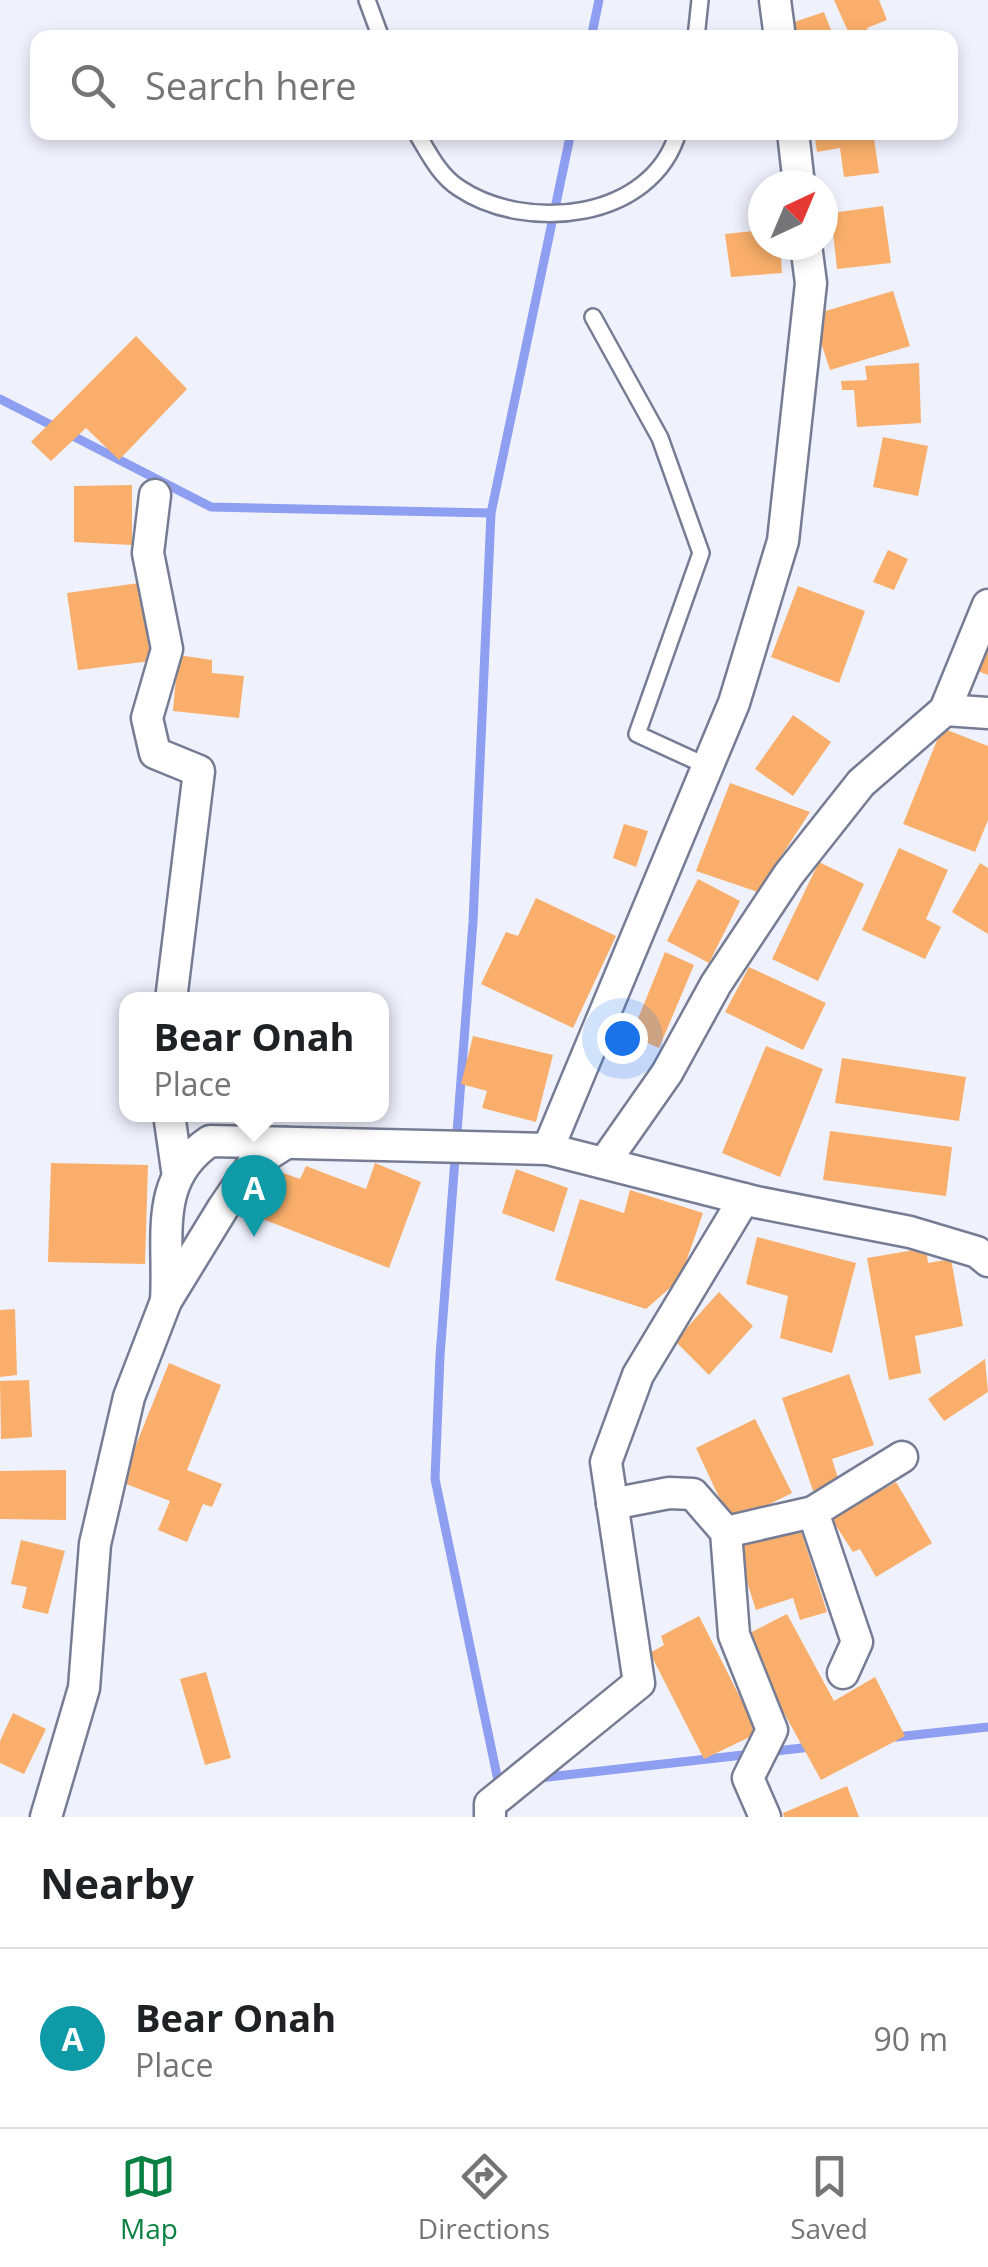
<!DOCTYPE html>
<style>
:root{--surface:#fff;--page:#f2f2f2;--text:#202124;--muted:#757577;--line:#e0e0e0;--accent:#0b8043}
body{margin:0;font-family:"Open Sans",sans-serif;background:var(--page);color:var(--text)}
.compass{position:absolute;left:748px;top:170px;width:90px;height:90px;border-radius:50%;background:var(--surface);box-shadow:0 5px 15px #0003;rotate:44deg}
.you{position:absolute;left:622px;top:1038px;width:35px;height:35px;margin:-25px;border:8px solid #fff;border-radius:50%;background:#1a73e8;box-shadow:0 0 0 15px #1a73e833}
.badge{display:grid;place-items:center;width:65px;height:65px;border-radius:50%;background:var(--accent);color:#fff;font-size:32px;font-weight:700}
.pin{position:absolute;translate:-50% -82px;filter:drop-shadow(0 2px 5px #0008)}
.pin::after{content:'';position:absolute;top:52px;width:35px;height:30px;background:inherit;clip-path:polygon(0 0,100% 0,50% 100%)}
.popup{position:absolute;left:119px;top:992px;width:270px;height:130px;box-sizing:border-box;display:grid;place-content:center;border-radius:20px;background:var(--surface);filter:drop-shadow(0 2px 8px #0005);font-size:32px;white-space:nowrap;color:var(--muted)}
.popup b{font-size:38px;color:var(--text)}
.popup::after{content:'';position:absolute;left:50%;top:100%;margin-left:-20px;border:20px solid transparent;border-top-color:var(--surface)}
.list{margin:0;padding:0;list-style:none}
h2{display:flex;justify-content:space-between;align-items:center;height:130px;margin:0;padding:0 40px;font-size:42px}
h2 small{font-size:32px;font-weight:400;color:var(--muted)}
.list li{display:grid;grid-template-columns:65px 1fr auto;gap:30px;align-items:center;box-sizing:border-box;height:180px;padding:0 40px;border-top:2px solid var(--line)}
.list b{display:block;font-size:38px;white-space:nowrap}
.list p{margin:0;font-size:32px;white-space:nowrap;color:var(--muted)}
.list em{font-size:32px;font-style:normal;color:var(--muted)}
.icon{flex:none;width:55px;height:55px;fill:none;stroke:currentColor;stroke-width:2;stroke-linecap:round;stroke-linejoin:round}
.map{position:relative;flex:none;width:988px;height:1817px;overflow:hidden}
.search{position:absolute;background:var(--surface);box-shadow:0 5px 15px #0003;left:30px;right:30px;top:30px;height:110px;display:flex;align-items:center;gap:25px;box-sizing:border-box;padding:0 35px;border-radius:20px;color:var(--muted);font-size:38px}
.sheet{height:310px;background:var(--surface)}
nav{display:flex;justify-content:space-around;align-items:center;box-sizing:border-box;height:140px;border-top:2px solid var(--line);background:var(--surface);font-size:28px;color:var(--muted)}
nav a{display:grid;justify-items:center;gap:5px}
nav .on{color:var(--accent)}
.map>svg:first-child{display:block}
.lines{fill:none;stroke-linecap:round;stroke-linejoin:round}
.stream{stroke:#8e9ef1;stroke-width:9}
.building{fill:#f9af6b}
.service-casing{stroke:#767c94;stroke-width:20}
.minor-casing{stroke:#767c94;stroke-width:35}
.service{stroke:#fff;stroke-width:15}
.minor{stroke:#fff;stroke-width:30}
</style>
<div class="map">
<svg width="988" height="1817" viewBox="0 0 988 1817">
<rect width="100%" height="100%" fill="#eff1fd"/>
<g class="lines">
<g class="stream">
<path d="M 591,38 L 599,0"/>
<path d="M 0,399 L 55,427"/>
<path d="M 69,434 L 211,507 L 491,513"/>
<path d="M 896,1737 L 988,1727"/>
<path d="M 767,1752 L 811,1747"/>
<path d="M 539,1778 L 752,1754"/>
<path d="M 500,1790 L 435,1479 L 440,1356 L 473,922 L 491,513 L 571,132"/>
</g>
</g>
<g class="building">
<path d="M 834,0 L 879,0 L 887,20 L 867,28 L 870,38 L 851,38 Z"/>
<path d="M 824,12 L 834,38 L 786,38 L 782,26 Z"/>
<path d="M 814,132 L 873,132 L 879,173 L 844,177 L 840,148 L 817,152 Z"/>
<path d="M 883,206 L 891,263 L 837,269 L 831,213 Z"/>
<path d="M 763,230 L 763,245 L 780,245 L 782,273 L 731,277 L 725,234 Z"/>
<path d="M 893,291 L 910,346 L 830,370 L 812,315 Z"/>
<path d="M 136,336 L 187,389 L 119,460 L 86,428 L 51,461 L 31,442 Z"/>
<path d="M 919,363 L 921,423 L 857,427 L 854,390 L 842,390 L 841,381 L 867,380 L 865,366 Z"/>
<path d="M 883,437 L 928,446 L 918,496 L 873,487 Z"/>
<path d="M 132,485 L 132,545 L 74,542 L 74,486 Z"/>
<path d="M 888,550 L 908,559 L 894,590 L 873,582 Z"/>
<path d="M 139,583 L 151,661 L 78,670 L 67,593 Z"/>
<path d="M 798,586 L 865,611 L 839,683 L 771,657 Z"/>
<path d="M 987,644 L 988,644 L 988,675 L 978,671 Z"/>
<path d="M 178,655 L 212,660 L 212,673 L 244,676 L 239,718 L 173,711 Z"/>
<path d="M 793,715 L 831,742 L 793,796 L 755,769 Z"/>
<path d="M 942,728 L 988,746 L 988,820 L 975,852 L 903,824 Z"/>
<path d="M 730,783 L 810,812 L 758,892 L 696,871 Z"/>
<path d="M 624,824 L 648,831 L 636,867 L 613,858 Z"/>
<path d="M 899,848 L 948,870 L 926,919 L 941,927 L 925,959 L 862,930 Z"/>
<path d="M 819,862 L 864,884 L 818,981 L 772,959 Z"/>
<path d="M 980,863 L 988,868 L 988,934 L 952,912 Z"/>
<path d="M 698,879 L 740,901 L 709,963 L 667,941 Z"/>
<path d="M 536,898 L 616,936 L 573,1028 L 481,984 L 506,932 L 518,936 Z"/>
<path d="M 665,952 L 694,965 L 659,1048 L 631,1036 Z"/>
<path d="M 749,967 L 826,1003 L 803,1050 L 725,1012 Z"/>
<path d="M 473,1036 L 553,1055 L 536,1122 L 482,1108 L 487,1091 L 461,1084 Z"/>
<path d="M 766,1046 L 823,1069 L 780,1177 L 722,1153 Z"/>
<path d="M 842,1058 L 966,1077 L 959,1121 L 835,1103 Z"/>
<path d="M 830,1131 L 952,1147 L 946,1196 L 823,1180 Z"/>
<path d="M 51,1163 L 148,1165 L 145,1264 L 48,1262 Z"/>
<path d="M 375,1163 L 421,1182 L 389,1268 L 252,1215 L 269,1168 L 300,1179 L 306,1166 L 366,1189 Z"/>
<path d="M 516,1169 L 568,1188 L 554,1232 L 502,1213 Z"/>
<path d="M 630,1190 L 703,1213 L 680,1279 L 646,1309 L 555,1280 L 580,1199 L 624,1213 Z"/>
<path d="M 757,1237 L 856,1263 L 832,1353 L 780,1338 L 788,1296 L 746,1284 Z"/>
<path d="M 926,1248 L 928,1263 L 951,1259 L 963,1326 L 915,1336 L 921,1373 L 889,1380 L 867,1258 Z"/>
<path d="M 719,1292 L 753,1326 L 709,1375 L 675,1341 Z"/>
<path d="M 15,1309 L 17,1375 L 0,1377 L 0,1310 Z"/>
<path d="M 985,1359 L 988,1392 L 944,1421 L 928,1399 Z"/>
<path d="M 169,1363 L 221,1385 L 187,1470 L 222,1484 L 212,1507 L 203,1504 L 187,1542 L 158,1530 L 170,1501 L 121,1482 Z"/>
<path d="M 849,1374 L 874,1445 L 832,1459 L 839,1481 L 813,1491 L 782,1398 Z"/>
<path d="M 29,1380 L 32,1437 L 1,1439 L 0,1381 Z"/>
<path d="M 755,1419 L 792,1493 L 731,1523 L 696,1448 Z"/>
<path d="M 66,1470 L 66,1520 L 0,1519 L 0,1471 Z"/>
<path d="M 896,1482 L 932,1543 L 876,1577 L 860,1549 L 853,1552 L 831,1518 Z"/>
<path d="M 799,1525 L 827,1612 L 800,1620 L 793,1598 L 756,1610 L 735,1545 Z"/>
<path d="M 21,1540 L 65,1551 L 48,1614 L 22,1608 L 27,1587 L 11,1584 Z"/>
<path d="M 787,1614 L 834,1701 L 875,1677 L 905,1736 L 821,1780 L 742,1637 Z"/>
<path d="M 699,1616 L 758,1733 L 704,1759 L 650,1653 L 664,1645 L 661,1636 Z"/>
<path d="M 206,1672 L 231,1758 L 205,1765 L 180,1679 Z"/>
<path d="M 13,1713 L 46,1729 L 24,1774 L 0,1763 L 0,1741 Z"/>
<path d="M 847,1786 L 859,1817 L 784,1817 L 783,1813 Z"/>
</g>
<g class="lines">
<defs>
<g id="service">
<path d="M 367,0 L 381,38"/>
<path d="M 696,38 L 700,0"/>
<path d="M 416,132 C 428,152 439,175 459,188 C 526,233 652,221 678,132"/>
<path d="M 593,317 L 660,438 L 701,553 L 637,734 L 709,767"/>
</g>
<g id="minor">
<path d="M 775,0 L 780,38"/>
<path d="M 793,132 L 799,185"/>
<path d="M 155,495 L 148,553 L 167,649 L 147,718 L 155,753 L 199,771 L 171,1000"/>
<path d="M 945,710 L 988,713"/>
<path d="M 169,1114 L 177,1170"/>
<path d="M 548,1149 L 734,703 L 783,541 L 811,283 L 806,245"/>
<path d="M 604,1163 L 667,1073 L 716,984 L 789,874 L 861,783 L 945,710 L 988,605"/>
<path d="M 166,1301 C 170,1239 152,1180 210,1141 L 548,1149 L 756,1202 L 910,1232 L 977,1252 L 988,1261"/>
<path d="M 612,1504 L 669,1493 L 693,1494 L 726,1532 L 734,1635 L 772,1730 L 748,1778 L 765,1817"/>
<path d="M 813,1512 L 857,1642 L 843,1673"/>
<path d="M 726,1532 L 813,1512 L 902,1457"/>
<path d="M 46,1817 L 84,1688 L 95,1544 L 129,1397 L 166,1301 L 223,1208 L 253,1164 L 286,1143"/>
<path d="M 490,1817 L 490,1804 L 639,1683 L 606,1462 L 638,1375 L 744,1199"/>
</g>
</defs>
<use href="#service" class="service-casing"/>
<use href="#minor" class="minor-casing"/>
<use href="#service" class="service"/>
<use href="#minor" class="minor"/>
</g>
</svg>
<svg class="compass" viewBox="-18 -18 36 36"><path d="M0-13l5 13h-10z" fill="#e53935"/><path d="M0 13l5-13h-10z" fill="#757577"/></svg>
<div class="you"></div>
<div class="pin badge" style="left:254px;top:1237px;background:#0f9aa8">A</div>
<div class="popup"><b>Bear Onah</b>Place</div>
<div class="search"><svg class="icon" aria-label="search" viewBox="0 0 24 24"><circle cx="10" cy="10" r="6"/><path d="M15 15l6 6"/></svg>Search here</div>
</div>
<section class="sheet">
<h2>Nearby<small></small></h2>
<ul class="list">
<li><span class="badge" style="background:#0f9aa8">A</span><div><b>Bear Onah</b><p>Place</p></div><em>90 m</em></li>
</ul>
</section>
<nav>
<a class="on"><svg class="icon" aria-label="map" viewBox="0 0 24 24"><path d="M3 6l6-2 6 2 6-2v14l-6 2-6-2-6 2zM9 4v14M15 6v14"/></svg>Map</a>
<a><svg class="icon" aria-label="directions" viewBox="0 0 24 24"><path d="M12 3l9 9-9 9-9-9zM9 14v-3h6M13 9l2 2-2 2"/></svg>Directions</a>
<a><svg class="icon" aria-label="saved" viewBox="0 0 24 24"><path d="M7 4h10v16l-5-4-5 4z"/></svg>Saved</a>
</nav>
